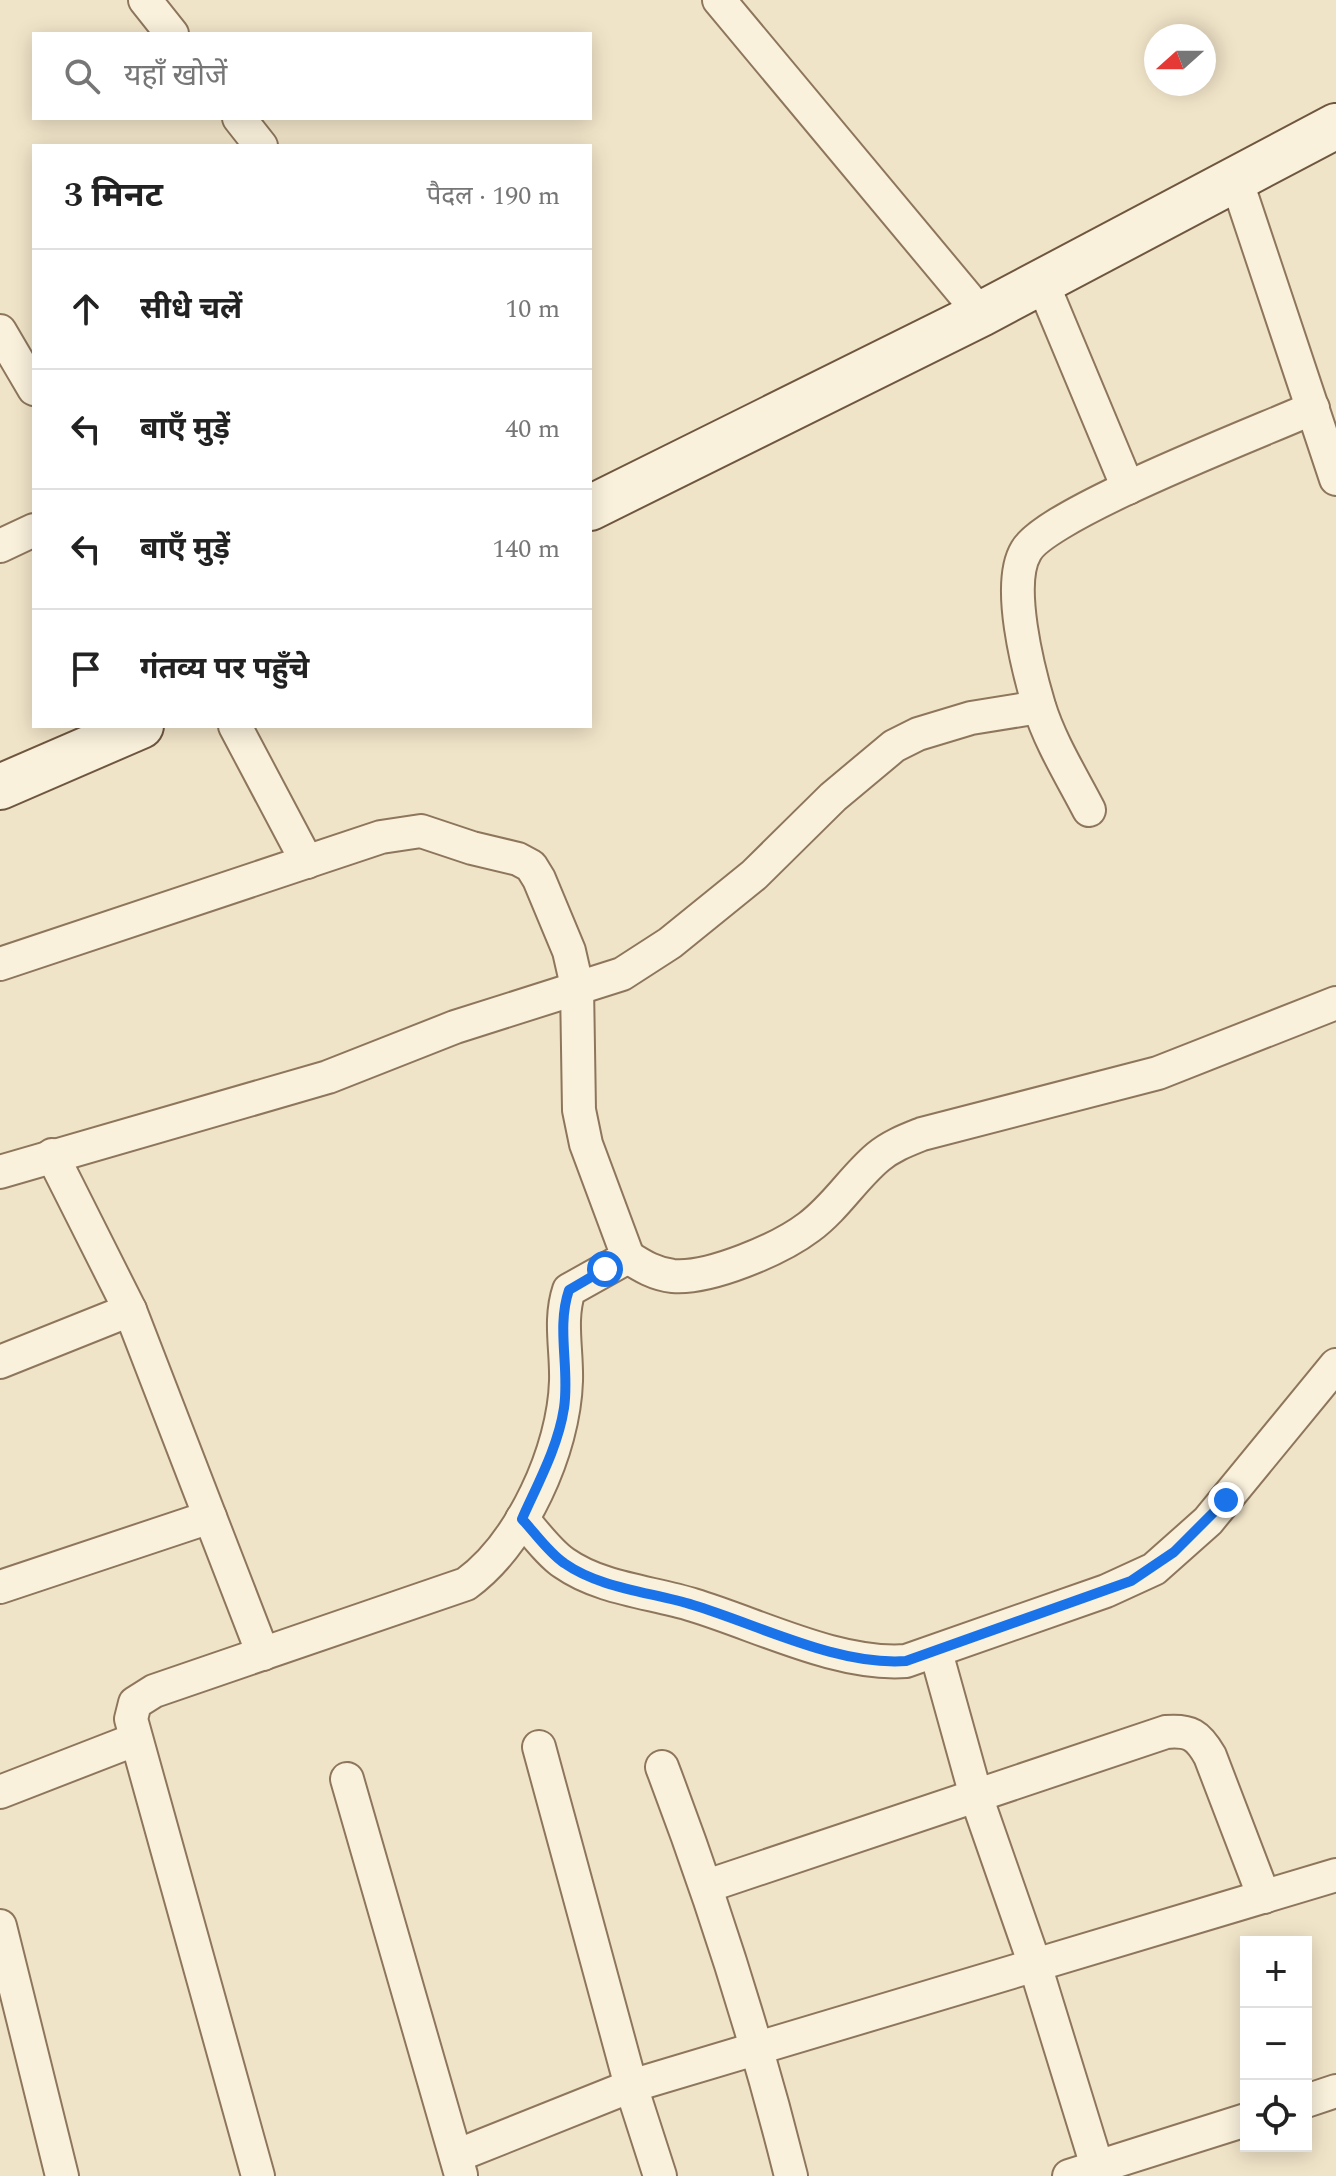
<!DOCTYPE html>
<html lang="hi">
<meta charset="utf-8">
<style>
:root{--surface:#fff;--page:#f2f2f2;--text:#222;--muted:#767676;--line:#e0e0e0}
body{margin:0;font-family:Spectral,"Noto Sans Devanagari",serif;background:var(--page);color:var(--text)}
.controls{position:absolute;right:24px;bottom:24px;display:grid;overflow:hidden;border-radius:0px;box-shadow:0 4px 20px #0003}
.controls button{width:72px;height:72px;display:grid;place-items:center;padding:0;border:0;border-bottom:2px solid var(--line);background:var(--surface);color:var(--text);font:40px sans-serif}
.compass{position:absolute;left:1144px;top:24px;width:72px;height:72px;border-radius:50%;background:var(--surface);box-shadow:0 4px 20px #0003;rotate:249deg}
.stop{position:absolute;width:24px;height:24px;margin:-18px;border:6px solid #1a73e8;border-radius:50%;background:#fff}
.stop.end{background:#1a73e8;border-color:#fff;box-shadow:0 2px 8px #0008}
.list{margin:0;padding:0;list-style:none}
h2{display:flex;justify-content:space-between;align-items:center;height:104px;margin:0;padding:0 32px;font-size:34px}
h2 small{font-size:26px;font-weight:400;color:var(--muted)}
.list li{display:grid;grid-template-columns:52px 1fr auto;gap:24px;align-items:center;box-sizing:border-box;height:120px;padding:0 32px;border-top:2px solid var(--line)}
.list b{display:block;font-size:30px;white-space:nowrap}
.list em{font-size:26px;font-style:normal;color:var(--muted)}
.icon{flex:none;width:44px;height:44px;fill:none;stroke:currentColor;stroke-width:2;stroke-linecap:round;stroke-linejoin:round}
.map{position:relative;flex:none;width:1336px;height:2176px;overflow:hidden}
.search{position:absolute;background:var(--surface);box-shadow:0 4px 20px #0003;left:32px;top:32px;width:560px;height:88px;display:flex;align-items:center;gap:20px;box-sizing:border-box;padding:0 28px;border-radius:0px;color:var(--muted);font-size:30px}
.panel{position:absolute;background:var(--surface);box-shadow:0 4px 20px #0003;left:32px;top:144px;width:560px;height:584px;border-radius:0px}
.map>svg:first-child{display:block}
.lines{fill:none;stroke-linecap:round;stroke-linejoin:round}
.street-casing{stroke:#8d765c;stroke-width:36}
.secondary-casing{stroke:#6f573f;stroke-width:48}
.street{stroke:#faf1dc;stroke-width:32}
.secondary{stroke:#faf1dc;stroke-width:44}
.route{stroke:#1a73e8;stroke-width:10}
</style>
<div class="map">
<svg width="1336" height="2176" viewBox="0 0 1336 2176">
<rect width="100%" height="100%" fill="#f0e4c8"/>
<g class="lines">
<defs>
<g id="street">
<path d="M 145,0 L 172,34"/>
<path d="M 719,0 L 981,314"/>
<path d="M 239,118 L 261,146"/>
<path d="M 1236,179 L 1336,479"/>
<path d="M 1042,282 L 1128,488"/>
<path d="M 0,331 L 34,389"/>
<path d="M 0,546 L 34,530"/>
<path d="M 235,726 L 307,862"/>
<path d="M 1089,810 C 1072,777 1050,742 1039,706 C 1028,669 1006,584 1026,551 C 1047,513 1262,431 1313,408"/>
<path d="M 0,964 L 381,837 L 421,831 L 472,848 L 518,859 L 531,866 L 539,879 L 569,951 L 577,986 L 579,1110 L 586,1144 L 628,1257 L 569,1290 C 559,1320 567,1350 566,1381 C 564,1450 522,1543 466,1584 L 154,1691 L 135,1703 L 131,1719 L 258,2176"/>
<path d="M 0,1172 L 328,1077 L 455,1027 L 622,974 L 670,943 L 754,875 L 833,797 L 894,746 L 918,734 L 971,718 L 1039,707"/>
<path d="M 628,1257 C 642,1266 655,1274 673,1276 C 710,1279 780,1249 809,1227 C 836,1207 853,1178 878,1157 C 891,1146 907,1140 922,1134 L 1158,1073 L 1336,1003"/>
<path d="M 0,1362 L 130,1310"/>
<path d="M 210,1517 L 263,1654"/>
<path d="M 522,1519 C 535,1533 549,1553 564,1563 C 601,1589 651,1592 693,1605 C 759,1625 838,1666 906,1661 L 1106,1591 L 1154,1569 L 1208,1521 L 1336,1365"/>
<path d="M 0,1587 L 210,1517 L 130,1310 L 52,1155"/>
<path d="M 936,1652 L 976,1796 L 1035,1965 L 1100,2176"/>
<path d="M 539,1747 L 631,2086 L 660,2176"/>
<path d="M 662,1767 C 713,1901 756,2036 791,2176"/>
<path d="M 347,1779 L 461,2175"/>
<path d="M 0,1792 L 134,1740"/>
<path d="M 707,1886 L 1166,1732 C 1190,1730 1198,1735 1210,1756 L 1264,1897"/>
<path d="M 0,1926 L 62,2176"/>
<path d="M 1306,2101 L 1336,2091"/>
<path d="M 456,2156 L 631,2086 L 1336,1875"/>
<path d="M 1069,2176 L 1246,2120"/>
</g>
<g id="secondary">
<path d="M 590,508 L 981,314 L 1336,126"/>
<path d="M 0,787 L 141,726"/>
</g>
</defs>
<use href="#street" class="street-casing"/>
<use href="#secondary" class="secondary-casing"/>
<use href="#street" class="street"/>
<use href="#secondary" class="secondary"/>
</g>
<g class="lines">
<path class="route" d="M 605,1269 L 569,1290 C 556,1328 570,1369 564,1408 C 558,1447 538,1483 522,1519 C 535,1533 549,1553 564,1563 C 601,1589 651,1592 693,1605 C 759,1625 838,1666 906,1661 L 1131,1581 L 1174,1552 L 1226,1500"/>
</g>
</svg>
<div class="controls">
<button>+</button>
<button>−</button>
<button><svg class="icon" aria-label="locate" viewBox="0 0 24 24"><circle cx="12" cy="12" r="6"/><path d="M12 2v4M12 18v4M2 12h4M18 12h4"/></svg></button>
</div>
<svg class="compass" viewBox="-18 -18 36 36"><path d="M0-13l5 13h-10z" fill="#e53935"/><path d="M0 13l5-13h-10z" fill="#767676"/></svg>
<div class="stop" style="left:605px;top:1269px"></div>
<div class="stop end" style="left:1226px;top:1500px"></div>
<div class="search"><svg class="icon" aria-label="search" viewBox="0 0 24 24"><circle cx="10" cy="10" r="6"/><path d="M15 15l6 6"/></svg>यहाँ खोजें</div>
<section class="panel">
<h2>3 मिनट<small>पैदल · 190 m</small></h2>
<ul class="list">
<li><svg class="icon" aria-label="ahead" viewBox="0 0 24 24"><path d="M12 20V5M6 11l6-6 6 6"/></svg><div><b>सीधे चलें</b></div><em>10 m</em></li>
<li><svg class="icon" aria-label="left" viewBox="0 0 24 24"><path d="M17 20v-9H6M10 6l-5 5 5 5"/></svg><div><b>बाएँ मुड़ें</b></div><em>40 m</em></li>
<li><svg class="icon" aria-label="left" viewBox="0 0 24 24"><path d="M17 20v-9H6M10 6l-5 5 5 5"/></svg><div><b>बाएँ मुड़ें</b></div><em>140 m</em></li>
<li><svg class="icon" aria-label="arrive" viewBox="0 0 24 24"><path d="M6 21V4h12l-3 4 3 4H6"/></svg><div><b>गंतव्य पर पहुँचे</b></div></li>
</ul>
</section>
</div>
